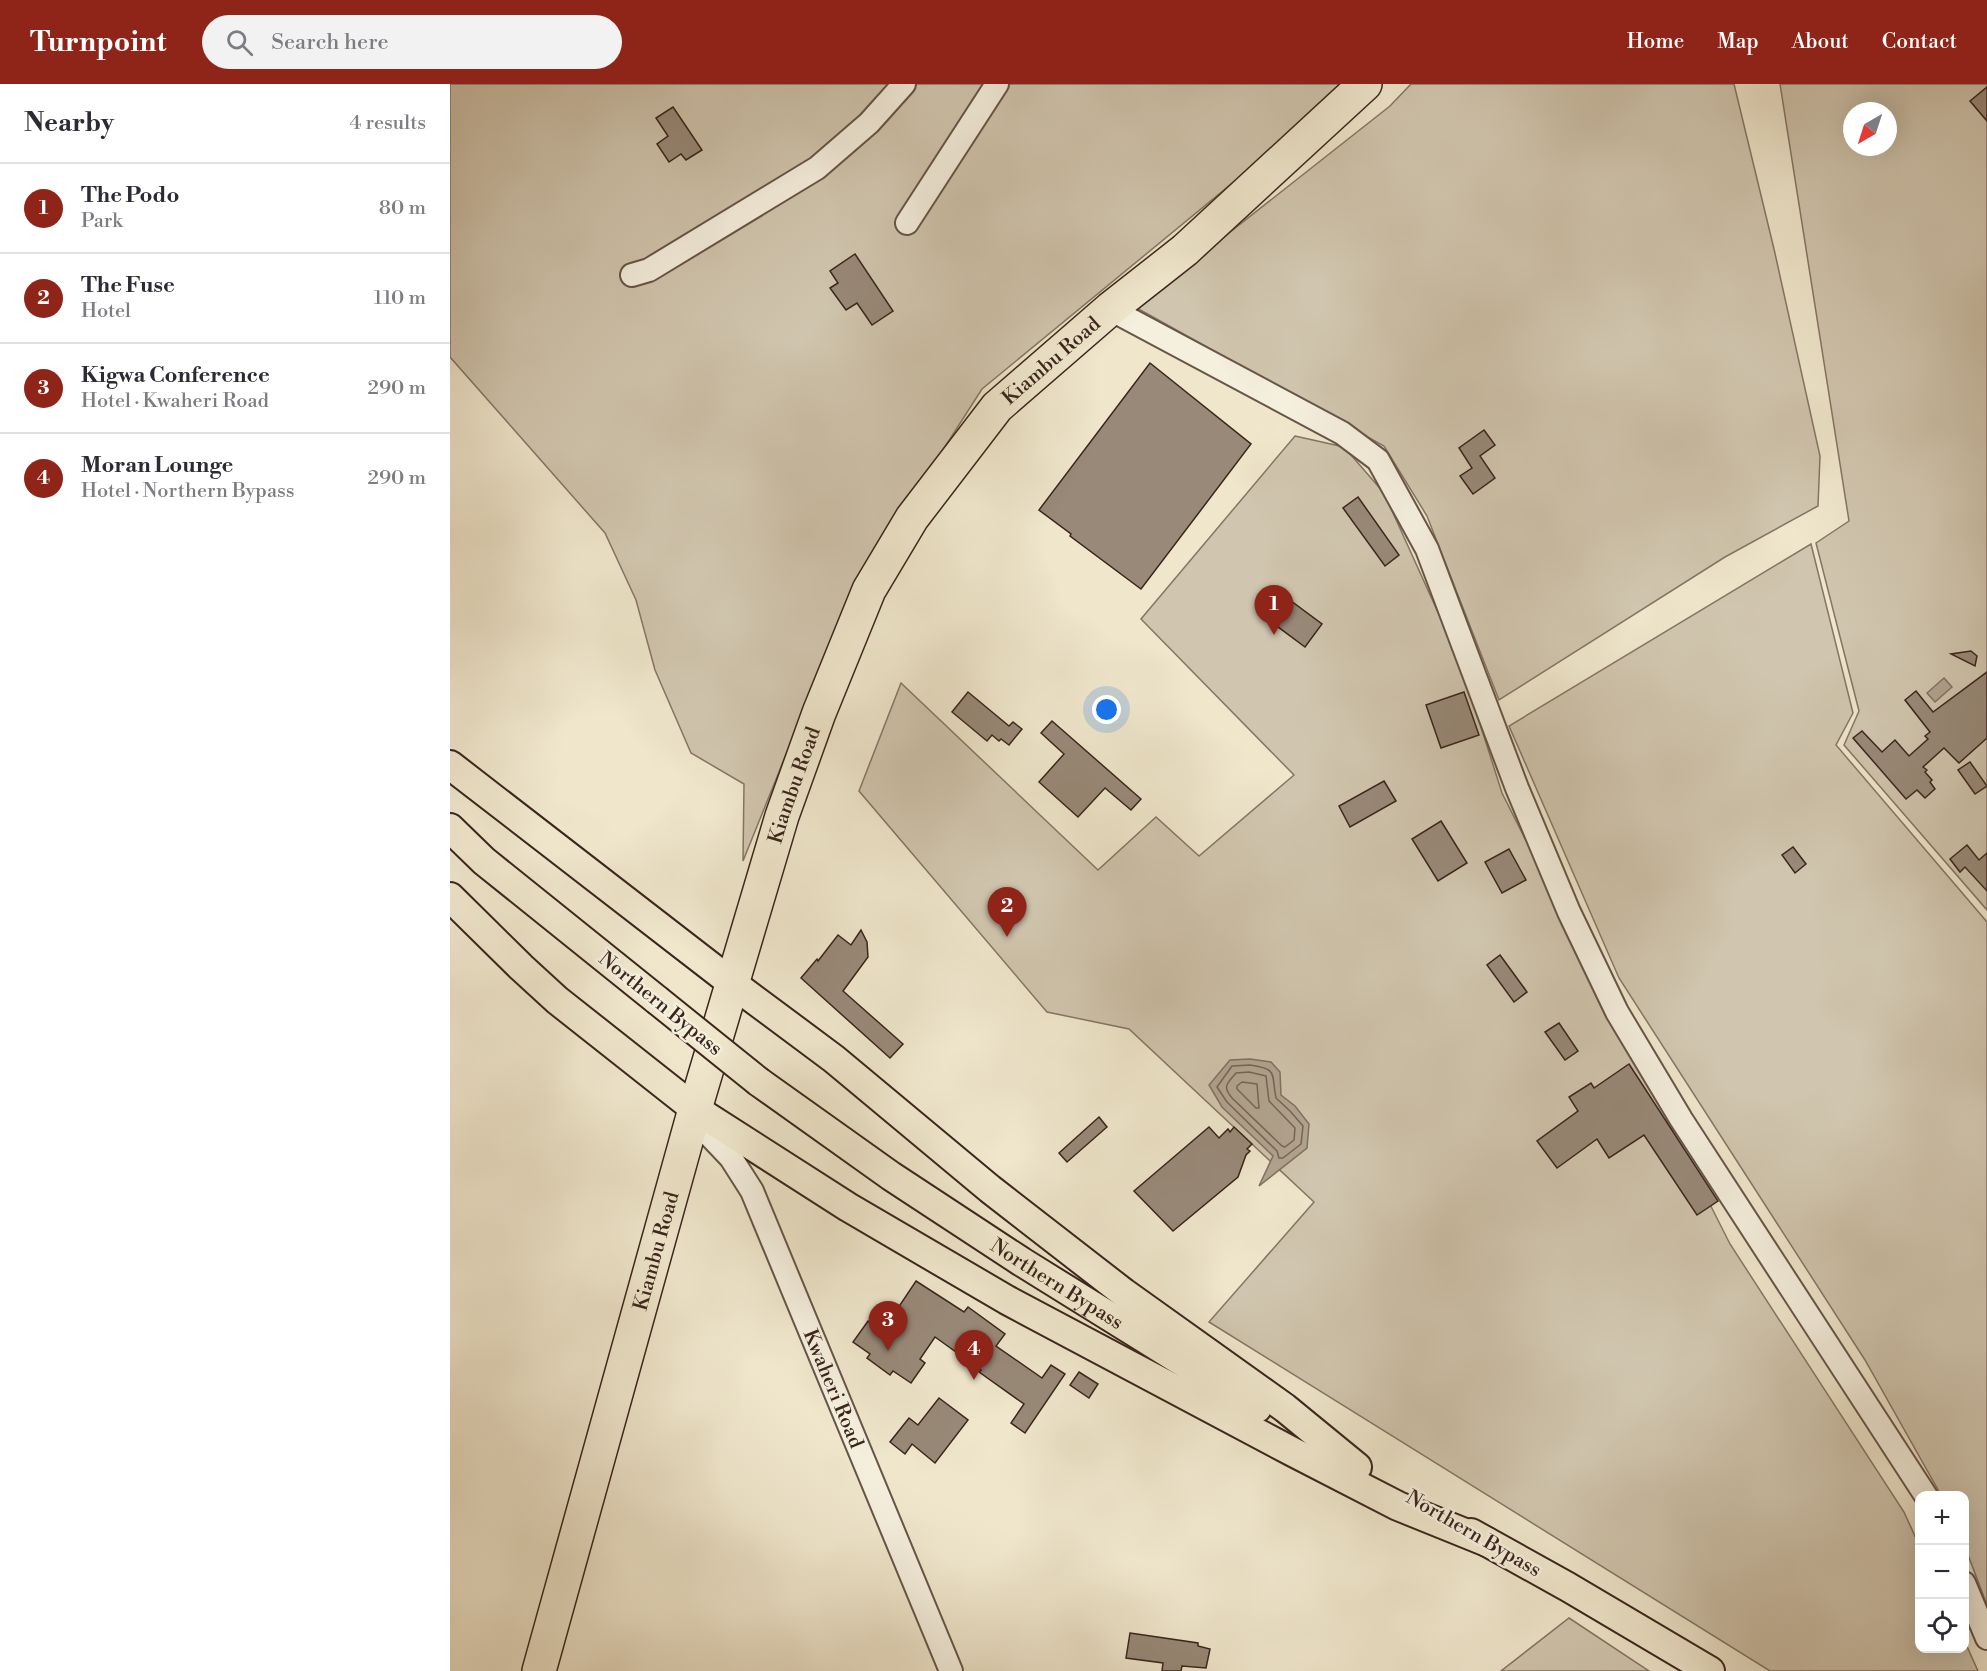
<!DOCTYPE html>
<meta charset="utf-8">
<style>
:root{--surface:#fff;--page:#f2f2f3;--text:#2b2b33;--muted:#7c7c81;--line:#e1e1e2;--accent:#8f2418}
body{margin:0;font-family:"Libre Bodoni",serif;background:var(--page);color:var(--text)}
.controls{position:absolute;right:18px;bottom:18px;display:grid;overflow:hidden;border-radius:12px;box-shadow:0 6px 24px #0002}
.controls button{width:54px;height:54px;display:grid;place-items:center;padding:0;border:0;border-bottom:2px solid var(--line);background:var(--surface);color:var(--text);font:30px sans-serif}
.compass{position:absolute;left:1393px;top:18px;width:54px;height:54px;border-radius:50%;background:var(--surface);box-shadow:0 6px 24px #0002;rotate:219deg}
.you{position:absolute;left:657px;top:626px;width:21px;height:21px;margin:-15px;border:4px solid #fff;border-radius:50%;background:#1a73e8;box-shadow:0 0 0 9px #1a73e833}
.badge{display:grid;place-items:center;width:39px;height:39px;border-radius:50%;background:var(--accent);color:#fff;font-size:20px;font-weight:700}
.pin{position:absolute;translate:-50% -50px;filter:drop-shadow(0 2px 3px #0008)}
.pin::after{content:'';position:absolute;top:32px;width:21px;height:18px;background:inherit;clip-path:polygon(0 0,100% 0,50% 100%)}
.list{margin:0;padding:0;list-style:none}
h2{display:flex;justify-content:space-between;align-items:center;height:78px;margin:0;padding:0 24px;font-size:26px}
h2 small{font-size:20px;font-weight:400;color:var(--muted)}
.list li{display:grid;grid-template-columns:39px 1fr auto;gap:18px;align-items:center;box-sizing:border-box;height:90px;padding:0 24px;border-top:2px solid var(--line)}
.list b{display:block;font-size:22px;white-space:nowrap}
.list p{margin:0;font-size:20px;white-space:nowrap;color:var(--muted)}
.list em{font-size:20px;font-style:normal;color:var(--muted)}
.icon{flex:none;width:33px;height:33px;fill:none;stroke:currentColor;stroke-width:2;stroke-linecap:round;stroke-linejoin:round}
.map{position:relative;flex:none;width:1537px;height:1587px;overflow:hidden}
header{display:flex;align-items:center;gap:36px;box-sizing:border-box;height:84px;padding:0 30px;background:var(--accent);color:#fff}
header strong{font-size:28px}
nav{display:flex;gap:33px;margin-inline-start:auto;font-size:21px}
.search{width:420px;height:54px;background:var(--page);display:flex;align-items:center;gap:15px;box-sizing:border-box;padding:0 21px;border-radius:33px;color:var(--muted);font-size:22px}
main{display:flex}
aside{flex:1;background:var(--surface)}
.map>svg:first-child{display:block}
.green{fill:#d0c5ae;stroke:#857565;stroke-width:1.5;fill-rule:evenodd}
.water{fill:#b1a490;stroke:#817162;stroke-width:1.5}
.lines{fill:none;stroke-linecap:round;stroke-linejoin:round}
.shore{stroke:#766456;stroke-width:1.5}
.building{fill:#988978;stroke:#3a251c;stroke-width:1.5}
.minor-casing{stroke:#675548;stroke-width:26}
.major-casing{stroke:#3a251c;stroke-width:32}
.highway-casing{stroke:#3a251c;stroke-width:36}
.minor{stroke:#f5efde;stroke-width:22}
.major{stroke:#efe6cc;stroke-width:28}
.highway{stroke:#efe6cc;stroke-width:33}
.major-bridge-casing{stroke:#3a251c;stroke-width:32;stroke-linecap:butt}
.major-bridge{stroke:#efe6cc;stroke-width:28}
.labels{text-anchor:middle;stroke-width:5;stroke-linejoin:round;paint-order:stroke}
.street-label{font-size:20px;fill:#3a251c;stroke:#f5efde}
</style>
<header>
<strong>Turnpoint</strong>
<div class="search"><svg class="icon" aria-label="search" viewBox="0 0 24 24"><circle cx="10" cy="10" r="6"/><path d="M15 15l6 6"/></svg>Search here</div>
<nav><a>Home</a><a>Map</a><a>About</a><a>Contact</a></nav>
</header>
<main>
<aside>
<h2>Nearby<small>4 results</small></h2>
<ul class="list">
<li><span class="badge">1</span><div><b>The Podo</b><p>Park</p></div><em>80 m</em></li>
<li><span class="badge">2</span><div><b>The Fuse</b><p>Hotel</p></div><em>110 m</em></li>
<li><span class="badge">3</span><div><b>Kigwa Conference</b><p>Hotel · Kwaheri Road</p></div><em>290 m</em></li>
<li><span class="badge">4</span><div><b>Moran Lounge</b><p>Hotel · Northern Bypass</p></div><em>290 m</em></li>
</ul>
</aside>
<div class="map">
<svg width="1537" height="1587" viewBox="0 0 1537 1587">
<rect width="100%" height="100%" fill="#efe6cc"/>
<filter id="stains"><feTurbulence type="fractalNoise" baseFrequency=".00333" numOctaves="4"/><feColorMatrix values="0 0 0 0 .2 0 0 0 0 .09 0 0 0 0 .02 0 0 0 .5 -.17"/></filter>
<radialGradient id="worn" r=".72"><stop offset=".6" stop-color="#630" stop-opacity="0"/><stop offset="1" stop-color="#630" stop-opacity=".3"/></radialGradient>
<g class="green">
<path d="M 0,0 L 894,0 L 825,64 L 532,305 L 469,403 L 350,636 L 293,777 L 294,700 L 241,669 L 205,586 L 186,516 L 155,449 L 0,273 Z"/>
<path d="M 961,0 L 1284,0 L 1324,165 L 1370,372 L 1368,422 L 1275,473 L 1049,616 L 977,432 L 934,362 L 685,223 L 940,22 Z"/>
<path d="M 1330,0 L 1537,0 L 1537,826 L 1394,661 L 1409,627 L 1366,459 L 1399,437 ZM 1402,27 L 1438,27 L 1438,63 L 1402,63 Z"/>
<path d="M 845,352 L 894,363 L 934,409 L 1010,577 L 1052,709 L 1280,1160 L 1454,1428 L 1469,1461 L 1470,1564 L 1514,1564 L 1515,1558 L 1528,1587 L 1320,1587 L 759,1238 L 864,1118 L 679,945 L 597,928 L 409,707 L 451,599 L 648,786 L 706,733 L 749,772 L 844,691 L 691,535 Z"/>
<path d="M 1361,460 L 1403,629 L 1386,661 L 1537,838 L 1537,1521 L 1515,1463 L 1514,1412 L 1491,1411 L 1415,1276 L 1169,894 L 1059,642 Z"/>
<path d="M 1119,1534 L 1199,1587 L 1051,1587 Z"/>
</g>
<g class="water">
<path d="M 1494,594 L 1502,603 L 1485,618 L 1477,609 Z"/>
<path d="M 800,975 L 821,978 L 830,988 L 831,1011 L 845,1022 L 859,1040 L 857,1064 L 809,1102 L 823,1072 L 772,1023 L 759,1001 L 780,976 Z"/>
</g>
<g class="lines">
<g class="shore">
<path d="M 800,981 C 829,985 821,990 826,1014 L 840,1027 L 853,1042 L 851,1060 L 833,1074 L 829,1074 L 827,1067 L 777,1018 L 767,1003 L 782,982 Z"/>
<path d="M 799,988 L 816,992 L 819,1017 L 845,1044 L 844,1056 L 835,1063 L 832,1062 L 782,1014 C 772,1002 777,1000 786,989 Z"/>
<path d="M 792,998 L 807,1000 L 809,1024 L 806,1024 L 787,1005 L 787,1002 Z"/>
</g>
</g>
<g class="building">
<path d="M 1537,3 L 1537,37 L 1520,17 Z"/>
<path d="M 223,23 L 252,66 L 236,76 L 231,70 L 219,78 L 207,60 L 218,52 L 206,34 Z"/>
<path d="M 405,170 L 443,227 L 422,241 L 407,219 L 396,226 L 380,204 L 388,199 L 380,187 Z"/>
<path d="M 700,279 L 801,360 L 691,505 L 620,452 L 621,450 L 589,426 Z"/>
<path d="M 1034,346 L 1045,361 L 1030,372 L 1045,394 L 1023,410 L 1010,392 L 1022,384 L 1009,364 Z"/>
<path d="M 908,413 L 949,471 L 935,482 L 893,424 Z"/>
<path d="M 833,511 L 872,540 L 855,563 L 816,534 Z"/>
<path d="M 1521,567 L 1527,572 L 1525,582 L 1501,570 Z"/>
<path d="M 1537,588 L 1537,654 L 1509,679 L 1494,664 L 1473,683 L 1477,686 L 1475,688 L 1482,696 L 1480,698 L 1485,705 L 1475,714 L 1467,706 L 1456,715 L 1403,654 L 1412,647 L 1432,668 L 1445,656 L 1459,672 L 1478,655 L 1475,652 L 1480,648 L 1455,616 L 1466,607 L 1483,628 Z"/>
<path d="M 518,608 L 559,642 L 563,638 L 572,645 L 559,661 L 551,655 L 549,657 L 542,651 L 537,657 L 502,628 Z"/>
<path d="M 1014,608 L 1029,651 L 991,664 L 976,621 Z"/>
<path d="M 602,637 L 691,715 L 681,726 L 655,704 L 628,733 L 589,698 L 614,670 L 591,649 Z"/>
<path d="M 1520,678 L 1537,702 L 1525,710 L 1508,686 Z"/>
<path d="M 934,697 L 946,717 L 900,743 L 889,722 Z"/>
<path d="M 991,737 L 1017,779 L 988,797 L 962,755 Z"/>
<path d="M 1517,761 L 1529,776 L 1537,769 L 1537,807 L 1515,783 L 1510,788 L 1500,775 Z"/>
<path d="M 1343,763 L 1356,780 L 1345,789 L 1332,771 Z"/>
<path d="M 1059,765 L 1076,796 L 1052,809 L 1035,778 Z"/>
<path d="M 411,846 L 417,858 L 418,873 L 393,907 L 453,960 L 440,974 L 351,894 L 367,875 L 368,877 L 388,851 L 401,861 Z"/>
<path d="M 1050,871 L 1077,908 L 1064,918 L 1037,881 Z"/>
<path d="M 1109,939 L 1128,967 L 1115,976 L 1095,948 Z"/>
<path d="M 1179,980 L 1268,1117 L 1247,1131 L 1194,1051 L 1159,1074 L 1147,1055 L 1107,1084 L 1087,1057 L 1128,1027 L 1119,1013 L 1141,999 L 1144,1004 Z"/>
<path d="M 649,1033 L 657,1043 L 617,1078 L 609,1069 Z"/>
<path d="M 759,1043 L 769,1054 L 778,1045 L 780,1048 L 784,1043 L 802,1060 L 797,1065 L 800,1067 L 796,1071 L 788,1093 L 723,1147 L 684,1107 Z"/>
<path d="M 466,1197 L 514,1228 L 518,1223 L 555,1250 L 546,1262 L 592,1294 L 601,1281 L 615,1290 L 575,1349 L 561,1339 L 574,1320 L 529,1288 L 531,1286 L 485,1253 L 470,1275 L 475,1279 L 461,1299 L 443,1287 L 440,1291 L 417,1274 L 420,1270 L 403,1258 L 418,1237 L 432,1248 Z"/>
<path d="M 629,1288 L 648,1300 L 639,1314 L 620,1301 Z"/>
<path d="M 489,1314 L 518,1336 L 485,1379 L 462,1360 L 455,1370 L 440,1358 L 459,1334 L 468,1341 Z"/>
<path d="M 680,1549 L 748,1559 L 748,1562 L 760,1565 L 756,1584 L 732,1582 L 731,1587 L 712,1587 L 713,1579 L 676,1574 Z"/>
</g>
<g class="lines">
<defs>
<g id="minor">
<path d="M 457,139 L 547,0"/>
<path d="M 182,191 L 199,186 L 367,84 L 419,39 L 454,0"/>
<path d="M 660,225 L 892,349 L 928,376 L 977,465 L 1067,704 L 1119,828 L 1167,928 L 1231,1035 L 1476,1412"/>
<path id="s1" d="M 243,1034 L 281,1074 L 302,1107 L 501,1587"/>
<path d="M 1514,1499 L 1537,1554"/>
</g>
<g id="major">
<path d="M 0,681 L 282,899 L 384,975 L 540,1105 L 674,1209 L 835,1324 L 907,1383"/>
<path d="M 0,744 L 34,777 L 207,916"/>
<path d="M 0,813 L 71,883 L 107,916 L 245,1025 L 398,1123 L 557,1216 L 843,1368 L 948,1422 L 1037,1458"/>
<path id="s2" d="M 309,998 L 441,1092 L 572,1178 L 807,1324"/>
<path d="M 1021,1449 L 1118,1503 L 1260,1587"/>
</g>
<g id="highway">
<path id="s3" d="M 89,1587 L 245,1025 L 332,732 L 369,629 L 419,506 L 462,434 L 547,323 L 660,225 L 735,166 L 915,0"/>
</g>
</defs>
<use href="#minor" class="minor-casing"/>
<use href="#major" class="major-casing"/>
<use href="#highway" class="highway-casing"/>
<use href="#minor" class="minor"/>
<use href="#major" class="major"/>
<use href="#highway" class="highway"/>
<defs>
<path id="major-bridge" d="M 207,916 L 309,998"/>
</defs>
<use href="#major-bridge" class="major-bridge-casing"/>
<use href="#major-bridge" class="major-bridge"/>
</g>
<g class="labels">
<g class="street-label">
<text dy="7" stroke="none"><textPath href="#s3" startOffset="1426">Kiambu Road</textPath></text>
<text dy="7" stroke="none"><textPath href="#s3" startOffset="922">Kiambu Road</textPath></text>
<text transform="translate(211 919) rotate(39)" y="7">Northern Bypass</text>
<text dy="7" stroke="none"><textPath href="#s3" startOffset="436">Kiambu Road</textPath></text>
<text dy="7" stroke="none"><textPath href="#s2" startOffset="360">Northern Bypass</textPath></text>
<text dy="7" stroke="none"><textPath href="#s1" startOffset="308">Kwaheri Road</textPath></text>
<text transform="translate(1024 1449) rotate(30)" y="7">Northern Bypass</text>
</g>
</g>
<rect width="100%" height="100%" filter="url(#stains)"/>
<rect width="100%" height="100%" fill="url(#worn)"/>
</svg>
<div class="controls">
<button>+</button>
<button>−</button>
<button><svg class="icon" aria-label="locate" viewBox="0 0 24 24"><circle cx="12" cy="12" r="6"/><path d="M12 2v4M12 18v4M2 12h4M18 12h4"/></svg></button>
</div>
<svg class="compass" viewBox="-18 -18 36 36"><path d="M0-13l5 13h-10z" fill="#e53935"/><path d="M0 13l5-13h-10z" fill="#7c7c81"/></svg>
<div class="you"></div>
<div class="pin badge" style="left:824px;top:551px">1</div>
<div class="pin badge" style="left:557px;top:853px">2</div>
<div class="pin badge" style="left:438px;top:1267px">3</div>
<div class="pin badge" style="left:524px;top:1296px">4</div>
</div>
</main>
